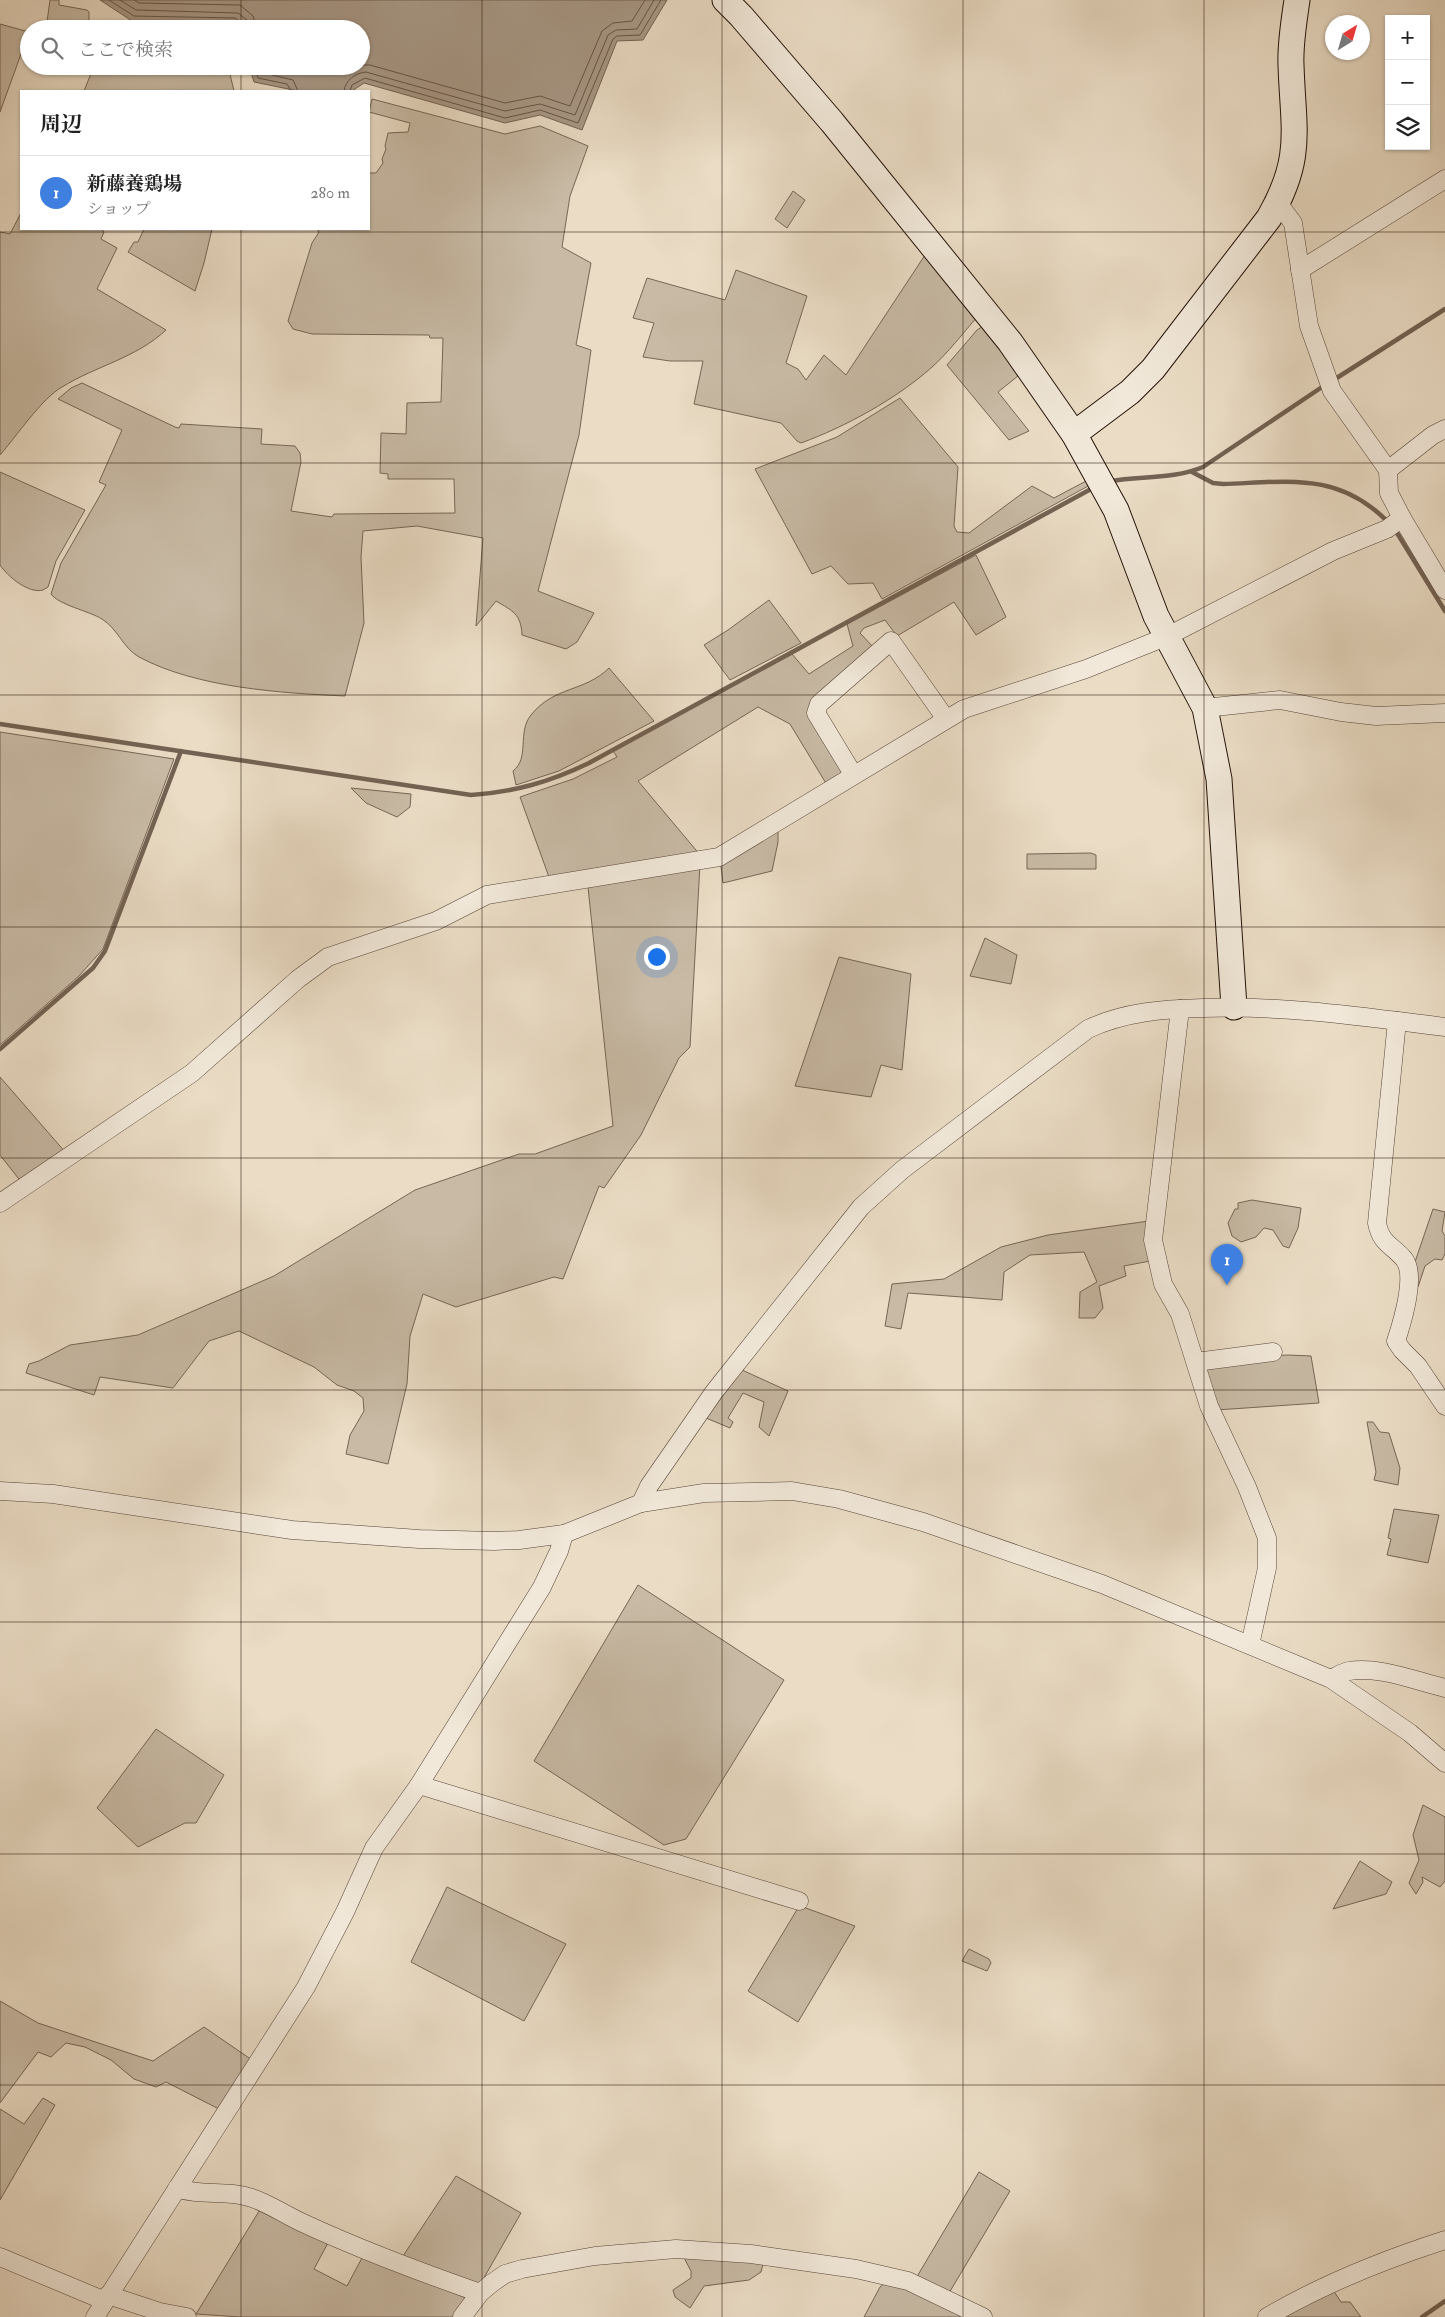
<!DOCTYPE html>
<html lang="ja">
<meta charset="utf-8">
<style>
:root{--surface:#fff;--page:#f6f6f6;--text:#222;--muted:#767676;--line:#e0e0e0;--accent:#0f766e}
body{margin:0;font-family:"IM FELL Double Pica","Noto Serif JP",serif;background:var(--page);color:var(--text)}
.controls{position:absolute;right:15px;top:15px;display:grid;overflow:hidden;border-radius:0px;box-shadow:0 1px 4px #0004}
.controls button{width:45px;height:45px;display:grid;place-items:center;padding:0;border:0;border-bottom:1px solid var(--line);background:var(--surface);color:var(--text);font:25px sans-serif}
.compass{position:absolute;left:1325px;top:15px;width:45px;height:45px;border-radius:50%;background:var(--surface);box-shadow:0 1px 4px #0004;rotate:37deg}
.you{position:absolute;left:656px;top:956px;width:18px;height:18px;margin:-12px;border:4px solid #fff;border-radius:50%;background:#1a73e8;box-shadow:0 0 0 8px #1a73e833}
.badge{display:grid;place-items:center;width:32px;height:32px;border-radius:50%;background:var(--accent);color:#fff;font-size:16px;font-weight:700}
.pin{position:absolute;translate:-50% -41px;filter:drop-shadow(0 1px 2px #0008)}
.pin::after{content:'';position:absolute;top:26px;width:18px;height:15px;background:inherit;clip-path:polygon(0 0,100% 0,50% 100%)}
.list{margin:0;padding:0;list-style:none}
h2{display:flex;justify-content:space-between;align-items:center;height:65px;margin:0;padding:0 20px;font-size:21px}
h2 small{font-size:16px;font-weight:400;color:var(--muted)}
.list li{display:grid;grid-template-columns:32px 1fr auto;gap:15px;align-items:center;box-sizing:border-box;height:75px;padding:0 20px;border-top:1px solid var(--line)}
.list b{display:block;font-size:19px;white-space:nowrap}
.list p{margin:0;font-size:16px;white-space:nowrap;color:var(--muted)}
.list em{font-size:16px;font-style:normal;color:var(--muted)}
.icon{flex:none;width:28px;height:28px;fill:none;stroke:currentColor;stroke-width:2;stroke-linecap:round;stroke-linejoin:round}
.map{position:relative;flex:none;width:1445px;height:2317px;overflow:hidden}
.search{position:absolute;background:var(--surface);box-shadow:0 1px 4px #0004;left:20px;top:20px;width:350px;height:55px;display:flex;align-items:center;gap:12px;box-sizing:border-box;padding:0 18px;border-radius:28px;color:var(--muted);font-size:19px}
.panel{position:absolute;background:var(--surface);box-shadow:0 1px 4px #0004;left:20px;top:90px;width:350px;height:140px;border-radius:0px}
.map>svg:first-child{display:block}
.green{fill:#c8baa5;stroke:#766656}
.water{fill:#a79785;stroke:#736253}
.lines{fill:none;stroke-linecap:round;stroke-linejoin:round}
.shore{stroke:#665446;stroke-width:1}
.stream{stroke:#736253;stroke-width:4.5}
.street-casing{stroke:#564437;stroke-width:19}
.secondary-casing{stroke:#241208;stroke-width:27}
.street{stroke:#f1e8d9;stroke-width:18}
.secondary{stroke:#f1e8d9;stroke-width:25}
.grid{fill:none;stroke:#241208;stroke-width:1;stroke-opacity:0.55}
</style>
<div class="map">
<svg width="1445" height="2317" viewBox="0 0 1445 2317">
<rect width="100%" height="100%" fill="#eadcc5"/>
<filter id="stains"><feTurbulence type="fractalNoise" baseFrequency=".004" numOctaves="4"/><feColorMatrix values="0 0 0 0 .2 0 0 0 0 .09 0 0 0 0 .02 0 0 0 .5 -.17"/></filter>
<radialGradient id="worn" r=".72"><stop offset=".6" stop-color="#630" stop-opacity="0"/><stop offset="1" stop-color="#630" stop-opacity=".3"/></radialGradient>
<g class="green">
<path d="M 50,0 L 59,0 L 59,5 L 87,10 L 89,12 L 89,29 L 46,29 Z"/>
<path d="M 0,24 L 29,32 L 0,112 Z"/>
<path d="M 94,66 L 228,66 L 234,91 L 84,91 Z"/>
<path d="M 372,99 L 505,134 L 540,126 L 588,146 L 570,196 L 562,247 L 591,263 L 576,345 L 591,350 L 579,435 L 538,591 L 594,613 L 577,642 L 566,649 L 522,635 C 521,614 513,611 496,601 L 476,626 L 483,538 L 417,526 L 363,531 L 361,557 L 364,623 L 345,696 C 281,693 197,688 139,657 C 123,648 118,629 102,619 C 89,611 59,605 51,594 L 61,563 L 106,485 L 99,482 L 122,430 L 58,399 L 71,388 L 82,383 L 175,427 L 179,428 L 181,424 L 262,429 L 261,444 L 295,446 L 300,453 L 301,462 L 291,511 L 332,517 L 334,514 L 339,514 L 455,513 L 454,479 L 388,479 L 388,474 L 380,473 L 381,433 L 406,434 L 407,403 L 441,402 L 443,338 L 430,338 L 429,335 L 312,334 L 293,329 L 288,321 L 312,243 L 319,232 L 317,229 L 369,229 L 369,173 L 376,173 L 383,163 L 382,159 L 386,149 L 385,146 L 388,133 L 408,132 L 410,123 L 369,112 Z"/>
<path d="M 793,191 L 805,200 L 787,228 L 775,219 Z"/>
<path d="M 21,213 L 21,229 L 101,229 L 104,232 L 101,239 L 117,248 L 97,289 L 166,330 C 136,358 96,366 62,387 C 42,398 16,437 0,455 L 0,232 L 10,234 Z"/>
<path d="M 144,229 L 212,229 L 204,263 L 195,291 L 128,252 L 134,242 L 138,242 Z"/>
<path d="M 927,252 L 978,316 C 963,333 948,353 931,368 C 896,399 845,427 801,443 L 797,441 L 781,423 L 694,404 L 703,361 L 670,361 L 643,357 L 654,323 L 633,318 L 647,278 L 725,300 L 736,270 L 807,296 L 786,363 L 798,369 L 806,380 L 824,355 L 846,375 Z"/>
<path d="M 985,325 L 1023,372 L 998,392 L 1029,431 L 1009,440 L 947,365 L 977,330 Z"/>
<path d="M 900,398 L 958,467 L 954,526 L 957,532 L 969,533 L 1032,486 L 1054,498 L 1088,480 L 1090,485 L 882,599 L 873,583 L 848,584 L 831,566 L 812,574 L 755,469 L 837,437 Z"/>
<path d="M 0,472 L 85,510 L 56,561 L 48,587 L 43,590 C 29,594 8,577 0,565 Z"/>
<path d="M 976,555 L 1006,617 L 976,635 L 954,602 L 897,636 L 885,620 L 864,628 L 860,633 L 875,649 L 817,698 L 844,775 L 827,785 L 790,724 L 758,707 L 638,781 L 701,856 L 549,877 L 520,797 L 573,779 L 617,757 L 613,751 L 792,654 L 809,674 L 853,646 L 847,624 Z"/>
<path d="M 769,600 L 801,643 L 730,680 L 704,645 L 728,630 Z"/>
<path d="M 609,668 L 654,721 L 559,771 L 516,785 L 513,771 C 530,758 517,732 531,715 C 554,686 585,692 609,668 Z"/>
<path d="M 0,732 L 174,759 L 103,949 L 79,976 L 0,1045 Z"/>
<path d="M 351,788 L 411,794 L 410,807 L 397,817 L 366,803 Z"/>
<path d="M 778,827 L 778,842 L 772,871 L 723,883 L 720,858 Z"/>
<path d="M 1091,853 L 1096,855 L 1096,869 L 1027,869 L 1027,854 Z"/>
<path d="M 700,864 L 690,1047 L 679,1058 L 641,1135 L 604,1188 L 599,1186 L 563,1279 L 554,1277 L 456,1307 L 423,1294 L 410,1336 L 407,1384 L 388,1464 L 346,1454 L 350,1435 L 364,1411 L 363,1398 L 354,1391 L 337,1385 L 314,1367 L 239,1331 L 209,1341 L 173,1388 L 100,1377 L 94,1395 L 26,1373 L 29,1364 L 39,1361 L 70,1345 L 138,1335 L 274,1276 L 415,1190 L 519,1154 L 535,1154 L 613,1126 L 588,887 Z"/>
<path d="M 985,938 L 1017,955 L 1011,984 L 970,976 Z"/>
<path d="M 839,957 L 911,974 L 902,1070 L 881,1065 L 871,1097 L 795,1086 Z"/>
<path d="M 0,1077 L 66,1153 L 22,1183 L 0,1155 Z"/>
<path d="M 1252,1200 L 1301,1208 L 1298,1228 L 1289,1248 L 1283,1246 L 1273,1230 L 1264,1228 L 1256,1237 L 1241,1242 L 1232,1236 L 1228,1223 L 1235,1209 L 1238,1209 L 1238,1203 Z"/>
<path d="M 1433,1209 L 1445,1212 L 1442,1231 L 1445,1236 L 1445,1254 L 1442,1260 L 1435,1259 L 1425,1266 L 1418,1287 L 1414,1286 L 1415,1262 Z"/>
<path d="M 1149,1221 L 1150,1261 L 1124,1266 L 1126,1276 L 1099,1286 L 1103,1308 L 1095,1318 L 1079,1318 L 1080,1292 L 1097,1282 L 1084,1252 L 1030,1255 L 1004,1272 L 1002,1300 L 908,1293 L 901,1329 L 885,1326 L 892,1284 L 944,1279 L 1001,1247 L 1048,1235 Z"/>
<path d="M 1288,1355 L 1311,1356 L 1319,1403 L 1216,1410 L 1205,1374 L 1209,1368 L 1270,1356 Z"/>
<path d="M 742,1370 L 788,1391 L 769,1436 L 759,1427 L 764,1402 L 743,1393 L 728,1418 L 733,1422 L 730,1428 L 706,1418 Z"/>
<path d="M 1367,1422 L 1373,1422 L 1380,1432 L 1389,1433 L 1400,1468 L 1398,1485 L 1374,1480 L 1376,1472 Z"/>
<path d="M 1394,1509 L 1439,1515 L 1428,1563 L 1387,1555 L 1391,1539 L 1388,1538 Z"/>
<path d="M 638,1585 L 784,1680 L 686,1839 L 664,1845 L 534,1761 Z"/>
<path d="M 156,1729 L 224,1775 L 196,1823 L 185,1823 L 138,1847 L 97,1808 Z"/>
<path d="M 1423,1805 L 1445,1817 L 1445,1881 L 1440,1887 L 1422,1877 L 1423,1882 L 1416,1894 L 1409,1883 L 1419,1860 L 1413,1835 Z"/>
<path d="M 1360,1861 L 1392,1882 L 1386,1894 L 1333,1909 Z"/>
<path d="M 447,1887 L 566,1944 L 524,2021 L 411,1962 Z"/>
<path d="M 803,1907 L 855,1926 L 798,2022 L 748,1991 L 798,1908 Z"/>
<path d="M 969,1949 L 989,1959 L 991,1963 L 987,1971 L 962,1961 Z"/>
<path d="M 0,2001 L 38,2023 L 153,2061 L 204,2027 L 252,2060 L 219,2109 L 166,2082 L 156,2087 L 134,2079 L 111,2060 L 85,2047 L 66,2043 L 51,2057 L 38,2052 L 0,2103 Z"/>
<path d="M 43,2098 L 55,2105 L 0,2200 L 0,2109 L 24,2124 Z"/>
<path d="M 979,2172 L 1010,2191 L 949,2293 L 915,2280 Z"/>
<path d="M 456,2176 L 521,2213 L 481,2283 L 472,2285 L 401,2259 Z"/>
<path d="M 261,2208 L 329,2241 L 314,2269 L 347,2286 L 363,2256 L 466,2298 L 455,2317 L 241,2317 L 196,2314 Z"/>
<path d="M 682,2254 L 763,2264 L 761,2272 L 749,2280 L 704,2286 L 690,2308 L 675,2297 L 673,2290 L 691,2278 L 691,2271 Z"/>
<path d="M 886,2282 L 975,2317 L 864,2317 L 880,2287 Z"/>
<path d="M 1333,2290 L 1341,2302 L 1350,2302 L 1361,2317 L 1277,2317 Z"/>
</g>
<path class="water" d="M 100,0 L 667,0 L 643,40 L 617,41 L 582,130 L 540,115 L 505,123 L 364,83 L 352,91 L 298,91 L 254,82 L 249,66 L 361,66 L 361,29 L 239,29 L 235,23 L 132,21 Z"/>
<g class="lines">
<g class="shore">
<path d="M 109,0 L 134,16 L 235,18 L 242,23 L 243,29"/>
<path d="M 120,0 L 136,10 L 238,13 L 247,20 L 250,29"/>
<path d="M 134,0 L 139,3 L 240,5 L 253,16 L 257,29"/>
<path d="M 361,65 L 370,65 L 505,103 L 540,96 L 570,106 L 602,31 L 613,23 L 632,21 L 645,0"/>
<path d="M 254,66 L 258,78 L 287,84 L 291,91"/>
<path d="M 261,66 L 264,73 L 293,80 L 298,91"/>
<path d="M 344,91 C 345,80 356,73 366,72 L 505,111 L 540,104 L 575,115 L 608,35 L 616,30 L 637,29 L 654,0"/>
<path d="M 350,91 L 352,85 L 365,78 L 505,118 L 540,110 L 578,123 L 613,39 L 617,36 L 640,35 L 661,0"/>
</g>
<g class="stream">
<path d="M 1332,381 L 1445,309"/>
<path d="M 1192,472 L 1213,483 L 1223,484 C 1287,482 1338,471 1388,522"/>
<path d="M 1111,481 C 1140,476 1175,479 1203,467 L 1325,385"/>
<path d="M 1394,528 L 1445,611"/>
<path d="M 0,724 L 471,795 C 514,792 550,782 589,763 L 1091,489"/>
<path d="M 0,1049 L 93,968 L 105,951 L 181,751"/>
<path d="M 1422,2317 L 1445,2301"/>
</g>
<defs>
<g id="street">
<path d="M 1300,270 L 1445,179"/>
<path d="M 1388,470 L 1433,435 L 1445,429"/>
<path d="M 1402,518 L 1445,590"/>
<path d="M 1205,708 L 1280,700 L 1341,712 L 1376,716 L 1445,713"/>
<path d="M 853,774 L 816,713 L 819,704 L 891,641 L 946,719"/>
<path d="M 1180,1009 L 1153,1240 L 1163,1284 L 1180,1314 L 1209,1406 L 1247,1487 L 1267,1538 L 1267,1568 L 1250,1645"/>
<path d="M 1397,1021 L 1377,1223 C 1381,1244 1392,1245 1404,1259 C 1417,1275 1402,1323 1396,1341 L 1402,1350 L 1418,1366 L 1445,1406"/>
<path d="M 0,1203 L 192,1073 L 298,979 L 328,957 L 436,921 L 487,895 L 719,857 L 964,709 L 1086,669 L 1168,636 L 1333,551 L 1387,529 L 1402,518 L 1389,493 L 1388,470 L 1332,391 L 1309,326 L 1293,223 L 1278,203"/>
<path d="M 1196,1362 L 1273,1352"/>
<path d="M 0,1491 L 53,1494 L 292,1530 L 419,1539 L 494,1541 L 519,1540 L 564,1534 L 641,1503 L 704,1493 L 792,1491 L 839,1499 L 923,1522 L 1102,1584 L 1331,1679 L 1410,1733 L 1445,1763"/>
<path d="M 641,1503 L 649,1486 L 714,1392 L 861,1207 L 902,1170 L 1088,1029 C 1124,1012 1163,1009 1203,1008 C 1284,1005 1364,1017 1445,1027"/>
<path d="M 1331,1679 C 1337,1676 1343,1672 1349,1671 C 1380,1666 1415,1681 1445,1688"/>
<path d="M 419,1785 L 799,1901"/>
<path d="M 177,2188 C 201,2197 227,2189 252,2198 C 270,2204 285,2215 303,2223 C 361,2250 420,2272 480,2293"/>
<path d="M 0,2257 L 105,2301"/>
<path d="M 108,2295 L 160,2312 L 187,2317"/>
<path d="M 95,2317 L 306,1987 L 345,1912 L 374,1848 L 419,1785 L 542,1587 L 559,1551 L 564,1534"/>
<path d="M 462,2317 L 480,2293 L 492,2283 L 505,2274 L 522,2269 L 595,2256 L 676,2249 L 751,2254 L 856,2269 L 908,2281 L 983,2317"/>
<path d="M 1267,2317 C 1323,2284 1383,2260 1445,2240"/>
</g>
<g id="secondary">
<path d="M 725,0 L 741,16 L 832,122 L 1010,342 L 1074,434 L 1116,510 L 1156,616 L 1205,708 L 1219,779 L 1234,1007"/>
<path d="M 1074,434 L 1130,392 L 1153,369 L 1269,218 C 1304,157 1293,130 1291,65 C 1290,44 1294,21 1297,0"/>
</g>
</defs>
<use href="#street" class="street-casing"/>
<use href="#secondary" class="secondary-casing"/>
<use href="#street" class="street"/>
<use href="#secondary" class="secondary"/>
</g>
<path class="grid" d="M 241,0 L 241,29M 482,0 L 482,2317M 722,0 L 722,2317M 963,0 L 963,2317M 1204,0 L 1204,2317M 241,66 L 241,91M 241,229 L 241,2317M 0,232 L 1445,232M 0,463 L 1445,463M 0,695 L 1445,695M 0,927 L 1445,927M 0,1158 L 1445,1158M 0,1390 L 1445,1390M 0,1622 L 1445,1622M 0,1854 L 1445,1854M 0,2085 L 1445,2085"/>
<rect width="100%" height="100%" filter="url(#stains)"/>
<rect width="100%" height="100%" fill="url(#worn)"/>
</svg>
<div class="controls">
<button>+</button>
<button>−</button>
<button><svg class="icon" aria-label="layers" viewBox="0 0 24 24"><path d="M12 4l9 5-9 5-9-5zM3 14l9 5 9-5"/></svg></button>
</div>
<svg class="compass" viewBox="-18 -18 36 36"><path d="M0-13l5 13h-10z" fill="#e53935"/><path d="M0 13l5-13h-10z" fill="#767676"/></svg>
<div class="you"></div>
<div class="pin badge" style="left:1227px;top:1285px;background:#3f7fe0">1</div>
<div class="search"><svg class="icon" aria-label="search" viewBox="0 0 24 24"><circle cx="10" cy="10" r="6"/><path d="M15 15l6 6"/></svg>ここで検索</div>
<section class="panel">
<h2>周辺<small></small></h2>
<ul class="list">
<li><span class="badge" style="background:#3f7fe0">1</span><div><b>新藤養鶏場</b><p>ショップ</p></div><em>280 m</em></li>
</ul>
</section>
</div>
